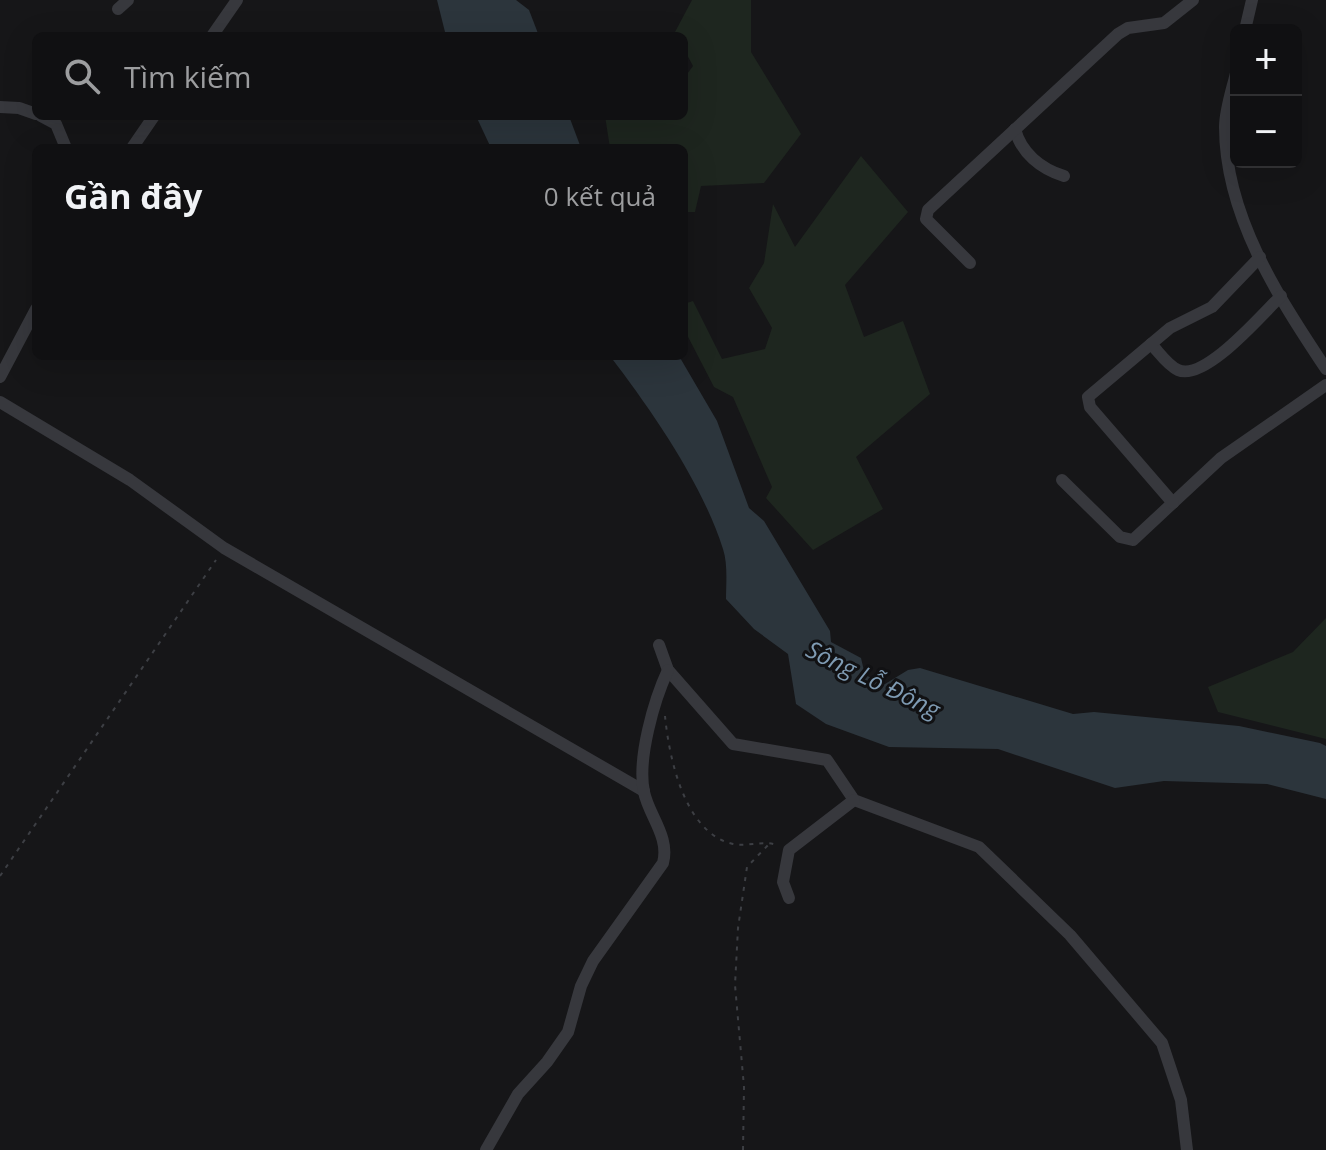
<!DOCTYPE html>
<html lang="vi">
<meta charset="utf-8">
<style>
:root{--surface:#101012;--page:#19191b;--text:#f1f3f6;--muted:#9c9d9f;--line:#303032}
body{margin:0;font-family:"Open Sans",sans-serif;background:var(--page);color:var(--text)}
.controls{position:absolute;right:24px;top:24px;display:grid;overflow:hidden;border-radius:12px;box-shadow:0 8px 32px #0002}
.controls button{width:72px;height:72px;display:grid;place-items:center;padding:0;border:0;border-bottom:2px solid var(--line);background:var(--surface);color:var(--text);font:40px sans-serif}
.list{margin:0;padding:0;list-style:none}
h2{display:flex;justify-content:space-between;align-items:center;height:104px;margin:0;padding:0 32px;font-size:34px}
h2 small{font-size:26px;font-weight:400;color:var(--muted)}
.icon{flex:none;width:44px;height:44px;fill:none;stroke:currentColor;stroke-width:2;stroke-linecap:round;stroke-linejoin:round}
.map{position:relative;flex:none;width:1326px;height:1150px;overflow:hidden}
.search{position:absolute;background:var(--surface);box-shadow:0 8px 32px #0002;left:32px;top:32px;width:656px;height:88px;display:flex;align-items:center;gap:20px;box-sizing:border-box;padding:0 28px;border-radius:12px;color:var(--muted);font-size:30px}
.panel{position:absolute;background:var(--surface);box-shadow:0 8px 32px #0002;left:32px;top:144px;width:656px;height:216px;border-radius:12px}
.map>svg:first-child{display:block}
.green{fill:#1e261f}
.water{fill:#2c353c}
.lines{fill:none;stroke-linecap:round;stroke-linejoin:round}
.path{stroke:#3d3f44;stroke-width:2;stroke-dasharray:4 6;stroke-linecap:butt}
.minor{stroke:#37383d;stroke-width:12}
.labels{text-anchor:middle;stroke-width:6;stroke-linejoin:round;paint-order:stroke}
.water-label{font-size:24px;font-style:italic;fill:#7f9bb3;stroke:#111113}
</style>
<div class="map">
<svg width="1326" height="1150" viewBox="0 0 1326 1150">
<rect width="100%" height="100%" fill="#161618"/>
<g class="green">
<path d="M 692,0 L 751,0 L 751,52 L 801,134 L 764,183 L 701,186 L 695,212 L 684,212 L 684,148 L 610,148 L 605,116 L 684,116 L 684,78 L 693,66 L 684,49 L 684,36 L 677,36 L 675,32 Z"/>
<path d="M 861,156 L 908,212 L 845,285 L 864,337 L 903,321 L 930,394 L 856,457 L 883,509 L 813,550 L 766,498 L 772,487 L 733,397 L 714,387 L 684,329 L 684,304 L 693,301 L 722,359 L 765,349 L 772,328 L 749,288 L 764,263 L 773,204 L 795,247 Z"/>
<path d="M 1326,618 L 1326,739 L 1218,712 L 1208,687 L 1293,652 Z"/>
</g>
<g class="water">
<path d="M 437,0 L 516,0 L 529,10 L 539,36 L 446,36 Z"/>
<path d="M 476,116 L 569,116 L 581,148 L 491,148 Z"/>
<path d="M 610,356 L 679,356 L 717,421 L 749,508 L 764,521 L 830,631 L 831,642 L 861,658 L 865,675 L 885,684 L 908,670 L 920,668 L 1073,714 L 1094,712 L 1239,726 L 1320,743 L 1326,746 L 1326,799 L 1267,784 L 1164,781 L 1115,788 L 998,749 L 889,747 L 826,724 L 796,704 L 788,654 L 754,629 L 726,599 C 726,584 728,564 723,549 C 702,483 652,411 610,356 Z"/>
</g>
<g class="lines">
<g class="path">
<path d="M 665,716 C 669,757 684,833 733,844 C 748,847 763,840 777,845"/>
<path d="M 0,876 L 216,560"/>
<path d="M 743,1150 L 744,1087 L 735,985 L 738,928 L 747,867 L 770,843"/>
</g>
<g class="minor">
<path d="M 118,9 L 128,0"/>
<path d="M 1245,30 L 1252,0"/>
<path d="M 212,36 L 237,0"/>
<path d="M 1236,73 C 1232,90 1225,110 1225,127 C 1225,216 1279,298 1326,369"/>
<path d="M 0,107 L 19,108 L 36,114"/>
<path d="M 41,116 L 56,124 L 66,148"/>
<path d="M 1015,129 C 1021,153 1041,169 1064,176"/>
<path d="M 132,148 L 154,116"/>
<path d="M 970,263 L 926,219 L 928,210 L 1118,34 L 1128,28 L 1164,23 L 1193,0"/>
<path d="M 1151,344 C 1159,352 1167,365 1178,370 C 1205,382 1262,314 1281,296"/>
<path d="M 0,377 L 36,309"/>
<path d="M 0,402 L 130,480 L 224,548 L 644,791"/>
<path d="M 1062,480 L 1120,537 L 1133,540 L 1221,458 L 1326,385"/>
<path d="M 1173,503 L 1090,407 L 1088,397 L 1170,328 L 1212,307 L 1260,257"/>
<path d="M 659,645 L 668,670 L 733,744 L 827,760 L 854,800 L 979,847 L 1070,935 L 1162,1043 L 1181,1100 L 1187,1150"/>
<path d="M 789,898 L 783,882 L 789,850 L 854,800"/>
<path d="M 486,1150 L 518,1094 L 547,1062 L 568,1032 L 581,986 L 593,961 L 663,863 C 670,837 649,816 644,792 C 637,759 654,700 668,670"/>
</g>
</g>
<g class="labels">
<g class="water-label">
<text transform="translate(873 680) rotate(26)" y="8">Sông Lỗ Đông</text>
</g>
</g>
</svg>
<div class="controls">
<button>+</button>
<button>−</button>
</div>
<div class="search"><svg class="icon" aria-label="search" viewBox="0 0 24 24"><circle cx="10" cy="10" r="6"/><path d="M15 15l6 6"/></svg>Tìm kiếm</div>
<section class="panel">
<h2>Gần đây<small>0 kết quả</small></h2>
<ul class="list">
</ul>
</section>
</div>
